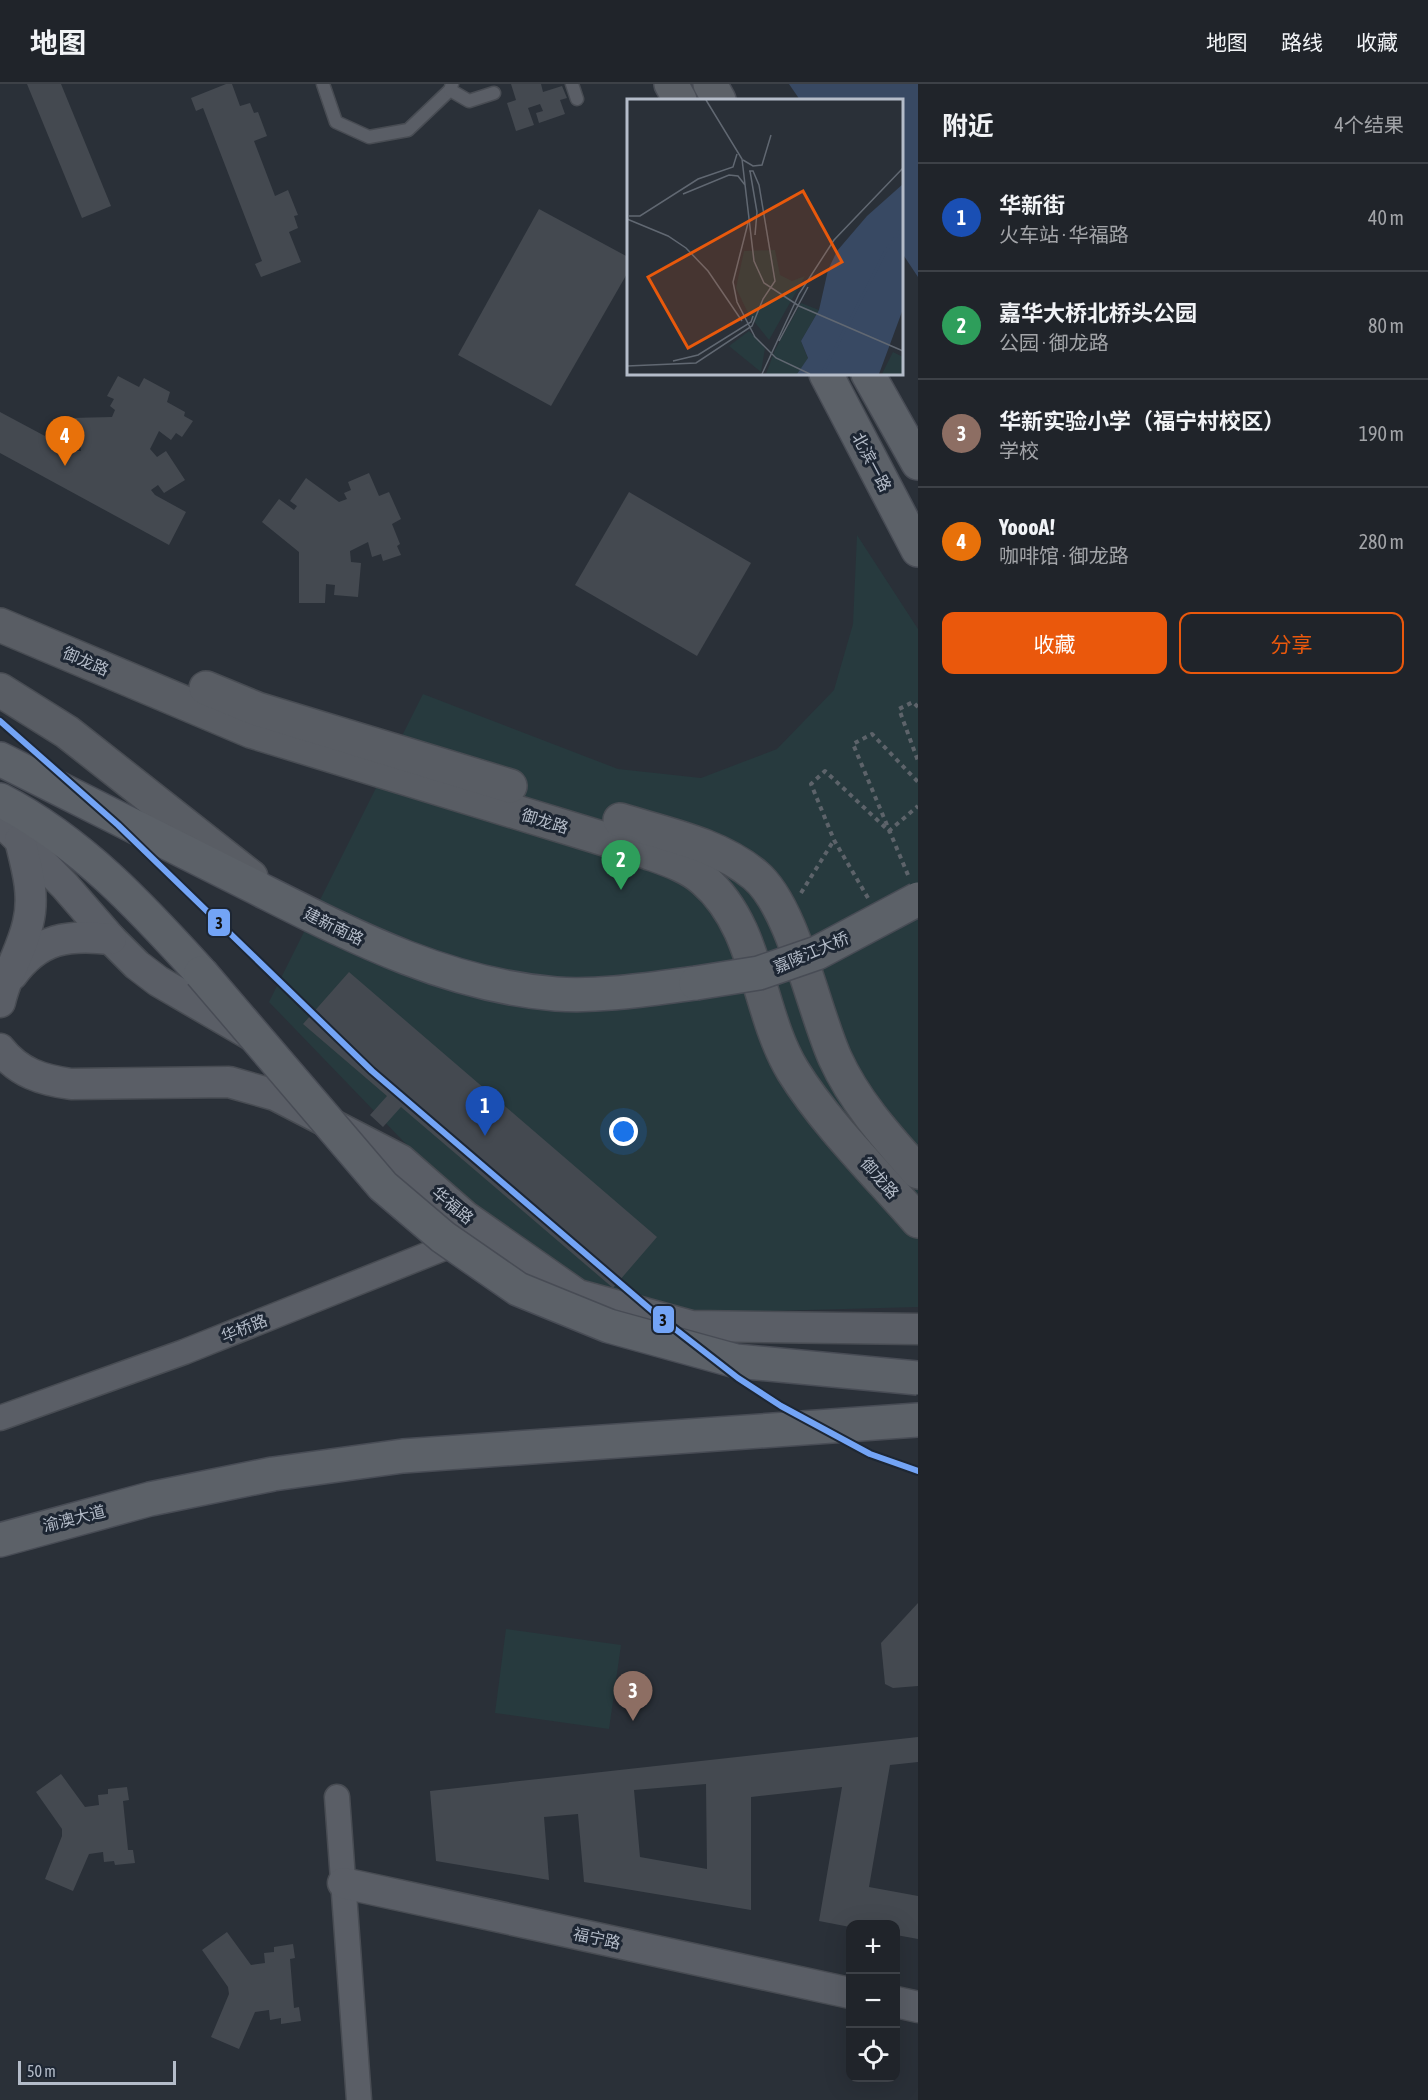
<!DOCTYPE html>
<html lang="zh">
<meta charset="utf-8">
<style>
:root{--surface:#20242a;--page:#2d3036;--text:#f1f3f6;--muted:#a2a4a8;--line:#3d4147;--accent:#ea580c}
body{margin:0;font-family:"Asap Condensed","Noto Sans SC",sans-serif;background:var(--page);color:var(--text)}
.controls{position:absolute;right:18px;bottom:18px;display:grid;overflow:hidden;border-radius:12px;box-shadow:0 6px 24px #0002}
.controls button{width:54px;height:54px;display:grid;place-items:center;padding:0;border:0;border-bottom:2px solid var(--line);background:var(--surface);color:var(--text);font:30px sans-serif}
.scale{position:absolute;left:18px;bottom:15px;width:158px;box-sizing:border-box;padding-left:6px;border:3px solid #b4bcc9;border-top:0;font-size:16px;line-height:21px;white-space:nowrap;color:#b4bcc9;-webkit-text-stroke:4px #1d2633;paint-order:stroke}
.you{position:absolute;left:624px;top:1048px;width:21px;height:21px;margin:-15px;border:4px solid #fff;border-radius:50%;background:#1a73e8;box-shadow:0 0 0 9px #1a73e833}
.badge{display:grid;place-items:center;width:39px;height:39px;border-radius:50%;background:var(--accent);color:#fff;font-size:20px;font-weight:700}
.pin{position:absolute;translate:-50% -50px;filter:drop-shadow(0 2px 3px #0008)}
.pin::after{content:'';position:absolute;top:32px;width:21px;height:18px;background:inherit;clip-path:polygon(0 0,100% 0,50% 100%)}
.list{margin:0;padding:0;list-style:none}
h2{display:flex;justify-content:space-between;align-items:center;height:78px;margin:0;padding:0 24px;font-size:26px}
h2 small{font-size:20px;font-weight:400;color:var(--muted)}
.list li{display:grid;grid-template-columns:39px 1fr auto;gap:18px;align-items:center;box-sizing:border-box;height:108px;padding:0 24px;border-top:2px solid var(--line)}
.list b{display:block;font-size:22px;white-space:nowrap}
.list p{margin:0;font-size:20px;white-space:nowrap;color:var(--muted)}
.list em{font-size:20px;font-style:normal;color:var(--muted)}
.actions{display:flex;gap:12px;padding:18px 24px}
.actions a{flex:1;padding:14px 0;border:2px solid var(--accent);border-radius:12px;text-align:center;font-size:21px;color:var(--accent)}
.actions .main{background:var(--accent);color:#fff}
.icon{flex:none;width:33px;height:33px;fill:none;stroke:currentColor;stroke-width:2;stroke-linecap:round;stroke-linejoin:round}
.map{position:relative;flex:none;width:918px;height:2016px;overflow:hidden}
header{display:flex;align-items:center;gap:36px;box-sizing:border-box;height:84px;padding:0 30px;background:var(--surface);border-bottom:2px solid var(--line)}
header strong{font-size:28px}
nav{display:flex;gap:33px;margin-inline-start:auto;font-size:21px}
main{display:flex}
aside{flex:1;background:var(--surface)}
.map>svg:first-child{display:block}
.green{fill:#273a3e}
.water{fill:#384963}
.building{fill:#444950;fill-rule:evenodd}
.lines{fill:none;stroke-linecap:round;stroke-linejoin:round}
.service-casing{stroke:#484c53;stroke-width:15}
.minor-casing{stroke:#484c53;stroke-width:27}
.tertiary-casing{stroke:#484c53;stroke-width:33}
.secondary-casing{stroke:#484c53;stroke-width:36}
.primary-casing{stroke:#484c55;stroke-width:36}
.path{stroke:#5d636a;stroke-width:4;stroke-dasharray:4.5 4.5;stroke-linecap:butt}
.service{stroke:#5a5e66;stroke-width:12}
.minor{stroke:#5a5e66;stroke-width:24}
.tertiary{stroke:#5a5e66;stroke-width:30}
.secondary{stroke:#595d64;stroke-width:33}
.primary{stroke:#5c6168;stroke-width:33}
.primary-bridge-casing{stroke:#484c55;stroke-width:36;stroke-linecap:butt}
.primary-bridge{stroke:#5c6168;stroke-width:33}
.metro-1-casing{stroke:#1d2633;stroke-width:10}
.metro-1{stroke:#73a4f6;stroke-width:6}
.labels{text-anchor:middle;stroke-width:6;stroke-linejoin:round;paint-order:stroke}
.street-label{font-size:16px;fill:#b4bcc9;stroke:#1d2633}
.inset-river{fill:none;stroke:#384963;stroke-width:3}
.inset-road{fill:none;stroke:#616872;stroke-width:1.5}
.view{fill:#e8590c;fill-opacity:0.15;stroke:#e8590c;stroke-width:3}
.inset-edge{fill:none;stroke:#b4bcc9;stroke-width:3}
.line-badge{stroke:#1d2633;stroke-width:2}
.pale-badge-label{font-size:16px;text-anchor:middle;font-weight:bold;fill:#111}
</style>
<header>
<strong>地图</strong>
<nav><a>地图</a><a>路线</a><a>收藏</a></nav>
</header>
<main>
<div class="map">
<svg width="918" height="2016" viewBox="0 0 918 2016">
<rect width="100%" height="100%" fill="#2a3038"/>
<g class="green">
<path d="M 857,451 L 918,545 L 918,1223 L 697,1229 L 587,1203 L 491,1135 L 404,1058 L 269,918 L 423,610 L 618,685 L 701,694 L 777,665 L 834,606 L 853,540 Z"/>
<path d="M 506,1545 L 621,1561 L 609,1645 L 495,1629 Z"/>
</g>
<path class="water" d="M 789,0 L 918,0 L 918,193 L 902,169 L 902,16 L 800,16 Z"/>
<g class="building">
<path d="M 27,0 L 61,0 L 111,122 L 82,134 Z"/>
<path d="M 226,0 L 232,0 L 240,22 L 250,19 L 254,29 L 258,28 L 267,52 L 254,57 L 275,112 L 288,106 L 298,131 L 294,132 L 298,144 L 289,148 L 301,178 L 261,193 L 255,180 L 262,177 L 203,24 L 196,27 L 191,14 Z"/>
<path d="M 511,0 L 541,0 L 543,8 L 562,2 L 567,14 L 560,16 L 565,30 L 539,39 L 536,29 L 543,27 L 540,20 L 528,24 L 534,41 L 516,47 L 507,19 L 516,16 Z"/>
<path d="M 539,125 L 628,173 L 628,188 L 551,322 L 458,271 Z"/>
<path d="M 118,292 L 139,303 L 144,294 L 170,308 L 167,318 L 185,328 L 184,332 L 193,337 L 182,353 L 176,349 L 171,356 L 159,347 L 150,365 L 157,373 L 166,367 L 185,396 L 164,409 L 158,401 L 151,406 L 155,411 L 186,428 L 169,461 L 0,369 L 0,328 L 73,367 L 81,367 L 80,361 L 72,361 L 71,334 L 112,333 L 115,326 L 110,322 L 114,315 L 107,312 Z"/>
<path d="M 369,389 L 379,412 L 389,408 L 401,435 L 392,440 L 400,460 L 397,462 L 401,471 L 383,477 L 381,470 L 372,473 L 368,458 L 350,467 L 351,478 L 361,479 L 358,513 L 334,511 L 335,501 L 326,500 L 325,519 L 299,519 L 299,468 L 262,438 L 279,415 L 294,426 L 297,422 L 290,417 L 306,394 L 339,418 L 347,415 L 344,409 L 351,406 L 348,398 Z"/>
<path d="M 629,408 L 751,479 L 697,572 L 575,501 Z"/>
<path d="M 349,888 L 657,1153 L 613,1204 L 401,1023 L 383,1043 L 370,1031 L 387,1012 L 303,940 Z"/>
<path d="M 918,1519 L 918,1602 L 893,1604 L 885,1600 L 881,1559 Z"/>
<path d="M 918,1653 L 918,1678 L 890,1681 L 869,1803 L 918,1812 L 918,1855 L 896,1851 L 896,1840 L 850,1840 L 850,1843 L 819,1837 L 842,1703 L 751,1713 L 751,1826 L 584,1798 L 578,1730 L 544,1733 L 549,1796 L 436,1777 L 430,1707 ZM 706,1700 L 707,1785 L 640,1773 L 634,1706 Z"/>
<path d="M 61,1690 L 85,1723 L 99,1721 L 98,1711 L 108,1710 L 108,1705 L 127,1703 L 129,1716 L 123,1717 L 128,1766 L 133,1766 L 135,1779 L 115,1781 L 114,1777 L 104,1778 L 103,1768 L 89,1770 L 73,1807 L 45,1795 L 62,1752 L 62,1745 L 36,1708 Z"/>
<path d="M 227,1848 L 251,1881 L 265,1879 L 264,1869 L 274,1868 L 274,1863 L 293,1860 L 295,1874 L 290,1875 L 294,1924 L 299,1923 L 301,1937 L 281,1940 L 281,1934 L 270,1936 L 269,1926 L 255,1928 L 239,1965 L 211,1953 L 229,1910 L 228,1903 L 202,1866 Z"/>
</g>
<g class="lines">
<defs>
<g id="service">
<path d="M 323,0 L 336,38 L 369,53 L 408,46 L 450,6 L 452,0"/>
<path d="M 572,0 L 577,15"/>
<path d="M 450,6 L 469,17 L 494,9"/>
</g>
<g id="minor">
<path d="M 0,1334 L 184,1268 L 464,1156"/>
<path d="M 337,1713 L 359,2016"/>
</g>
<g id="tertiary">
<path d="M 0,736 L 65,802 L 111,855 L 137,881 L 158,897 L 251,951"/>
<path d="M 12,891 C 39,854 68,850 111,855"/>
<path d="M 0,918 C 6,891 22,866 28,839 C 35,811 27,784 20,756"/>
<path d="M 0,965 C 19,989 42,996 71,1000 L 229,998 L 275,1011 L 401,1076 L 465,1132 L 578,1211 L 691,1242 L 918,1245"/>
<path d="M 343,1799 L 850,1909"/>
<path d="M 896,1918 L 918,1923"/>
</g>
<g id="secondary">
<path d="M 0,541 L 251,647 L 647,768 C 666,775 689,782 704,796 C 759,843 757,928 793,987 C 825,1039 878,1091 918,1137"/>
<path d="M 206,604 L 257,625 L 510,702"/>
<path d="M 0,606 L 67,648 L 251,793"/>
<path d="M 620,736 C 665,750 718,760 755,791 C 793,822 813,925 835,974 C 855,1018 886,1052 918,1088"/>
</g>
<g id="primary">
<path d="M 671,0 L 680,16"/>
<path d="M 710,0 L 719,16"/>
<path d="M 826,290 L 918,466"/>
<path d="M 868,290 L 918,379"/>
<path d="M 0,675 C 81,716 162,756 243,797 C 343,847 442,901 556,910 C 603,913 649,905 696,899"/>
<path d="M 0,716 C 81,758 141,823 201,889"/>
<path d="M 0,1456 L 150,1415 L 273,1390 L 403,1372 L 918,1336"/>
</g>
</defs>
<use href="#service" class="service-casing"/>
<use href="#minor" class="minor-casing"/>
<use href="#tertiary" class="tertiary-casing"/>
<use href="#secondary" class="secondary-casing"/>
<use href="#primary" class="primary-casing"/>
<g class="path">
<path d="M 918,623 L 913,618 L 899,625 L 918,677"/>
<path d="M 908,791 L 853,660 L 872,650 L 918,698"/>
<path d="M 801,809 L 834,756"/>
<path d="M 868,814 L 834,756 L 811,700 L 825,687 L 889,747 L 918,722"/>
</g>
<use href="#service" class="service"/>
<use href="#minor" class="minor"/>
<use href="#tertiary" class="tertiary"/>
<use href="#secondary" class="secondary"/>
<use href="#primary" class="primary"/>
<defs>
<g id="primary-bridge">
<path d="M 201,889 L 383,1102 L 443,1153 L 518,1205 L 609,1242 L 736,1277 L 918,1294"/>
<path d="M 696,899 L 759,889 L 817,869 L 918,815"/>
</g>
</defs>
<use href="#primary-bridge" class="primary-bridge-casing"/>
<use href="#primary-bridge" class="primary-bridge"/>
<defs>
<path id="metro-1" d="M 0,637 L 118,741 L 372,987 L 657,1231 L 738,1294 L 781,1322 L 870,1370 L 918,1387"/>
</defs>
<use href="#metro-1" class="metro-1-casing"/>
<use href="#metro-1" class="metro-1"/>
</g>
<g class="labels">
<g class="street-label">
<text transform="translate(872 378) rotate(62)" y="6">北滨一路</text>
<text transform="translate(86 577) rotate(23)" y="6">御龙路</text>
<text transform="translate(545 737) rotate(17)" y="6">御龙路</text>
<text transform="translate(334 842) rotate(26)" y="6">建新南路</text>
<text transform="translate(811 868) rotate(-23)" y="6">嘉陵江大桥</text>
<text transform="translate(880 1094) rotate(49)" y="6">御龙路</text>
<text transform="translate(453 1121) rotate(40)" y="6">华福路</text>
<text transform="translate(244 1244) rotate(-22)" y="6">华桥路</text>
<text transform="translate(74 1434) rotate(-14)" y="6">渝澳大道</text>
<text transform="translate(597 1854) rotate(12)" y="6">福宁路</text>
</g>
</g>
<g transform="translate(627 15)">
<rect width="276" height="276" fill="#2a3038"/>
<path d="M 148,151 L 153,176 L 165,182 L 178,177 L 142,241 L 122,216 L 109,189 L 117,152 ZM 174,204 L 192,211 L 174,242 L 181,260 L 170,275 L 139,275 L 148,251 ZM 122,232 L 138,249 L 134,273 L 102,247 ZM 266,253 L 276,258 L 276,275 L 255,275 Z" fill="#273a3e"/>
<path d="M 276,85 L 276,210 L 252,275 L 170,275 L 181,259 L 174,242 L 192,211 L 201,171 L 210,152 L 240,117 Z" fill="#384963"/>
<path class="inset-river" d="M 221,226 L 258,153 L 276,128M 195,275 L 218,230"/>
<path class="inset-road" d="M 79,1 L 115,60 L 127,162 L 137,184 L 172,207 L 276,252M 116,61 L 126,67 L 135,66 L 144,36M 123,72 L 130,113 L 128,136M 56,95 L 102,76 L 111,77 L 118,86M 2,117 L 13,117 L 71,80 L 106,68 L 110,55M 0,120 L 41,137 L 59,149 L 81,172 L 115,222M 121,124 L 106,183 L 110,203 L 128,238M 127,237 L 149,259 L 183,275M 152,242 L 181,188M 46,262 L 71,256 L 124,223 L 126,217M 0,267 L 69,264 L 125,227 L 136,200 L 148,182 L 132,86 L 126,72 L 122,72M 135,275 L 172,195 L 207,141 L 276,69"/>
<path class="view" d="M 176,92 L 215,163 L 61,249 L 21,178 Z"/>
<rect width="276" height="276" class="inset-edge"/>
</g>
<g class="line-badge">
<rect x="207" y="824" width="24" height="29" rx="6" fill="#73a4f6"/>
<rect x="652" y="1221" width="23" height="29" rx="6" fill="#73a4f6"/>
</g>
<g class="pale-badge-label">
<text x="219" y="845">3</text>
<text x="663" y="1242">3</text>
</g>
</svg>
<div class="controls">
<button>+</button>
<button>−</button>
<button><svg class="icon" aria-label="locate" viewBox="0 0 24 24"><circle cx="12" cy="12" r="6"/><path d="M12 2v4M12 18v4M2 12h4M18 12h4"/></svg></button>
</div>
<div class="scale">50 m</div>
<div class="you"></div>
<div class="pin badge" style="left:485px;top:1052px;background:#1a4fb4">1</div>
<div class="pin badge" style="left:621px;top:806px;background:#2e9e5b">2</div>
<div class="pin badge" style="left:633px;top:1637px;background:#8d6e63">3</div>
<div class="pin badge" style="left:65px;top:382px;background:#e8710a">4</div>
</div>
<aside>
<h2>附近<small>4个结果</small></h2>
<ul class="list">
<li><span class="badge" style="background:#1a4fb4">1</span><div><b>华新街</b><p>火车站 · 华福路</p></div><em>40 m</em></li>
<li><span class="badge" style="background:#2e9e5b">2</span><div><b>嘉华大桥北桥头公园</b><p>公园 · 御龙路</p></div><em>80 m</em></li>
<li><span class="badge" style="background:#8d6e63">3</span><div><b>华新实验小学（福宁村校区）</b><p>学校</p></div><em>190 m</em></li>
<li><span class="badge" style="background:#e8710a">4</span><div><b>YoooA!</b><p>咖啡馆 · 御龙路</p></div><em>280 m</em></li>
</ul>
<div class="actions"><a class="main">收藏</a><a>分享</a></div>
</aside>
</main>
